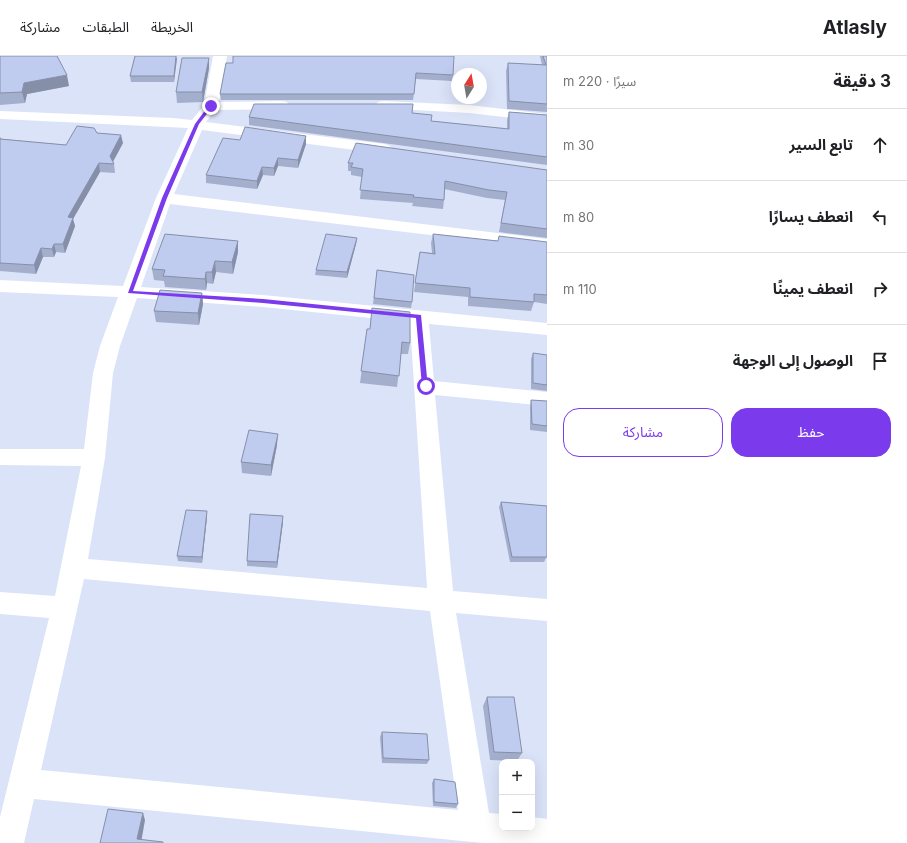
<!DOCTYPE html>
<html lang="ar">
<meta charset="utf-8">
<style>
:root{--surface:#fff;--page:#f6f6f6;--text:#202124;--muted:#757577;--line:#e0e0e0;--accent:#7c3aed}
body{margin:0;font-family:Inter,"Noto Sans Arabic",sans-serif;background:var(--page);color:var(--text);direction:rtl}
.controls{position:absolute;right:12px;bottom:12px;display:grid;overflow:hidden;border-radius:8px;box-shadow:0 4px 16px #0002}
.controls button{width:36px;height:36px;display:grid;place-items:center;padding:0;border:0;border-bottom:1px solid var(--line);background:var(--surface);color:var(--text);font:20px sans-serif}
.compass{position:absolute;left:451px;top:12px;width:36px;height:36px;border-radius:50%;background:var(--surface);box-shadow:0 4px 16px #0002;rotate:11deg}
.stop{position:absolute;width:12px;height:12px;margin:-9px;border:3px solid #7c3aed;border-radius:50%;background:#fff}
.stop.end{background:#7c3aed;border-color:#fff;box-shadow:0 1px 4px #0008}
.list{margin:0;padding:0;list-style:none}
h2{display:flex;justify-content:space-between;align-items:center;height:52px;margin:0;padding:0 16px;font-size:17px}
h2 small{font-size:13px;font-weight:400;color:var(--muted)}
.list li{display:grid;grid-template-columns:26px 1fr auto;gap:12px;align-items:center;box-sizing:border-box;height:72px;padding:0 16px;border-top:1px solid var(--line)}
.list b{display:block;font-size:15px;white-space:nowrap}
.list em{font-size:13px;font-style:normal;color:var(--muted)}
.actions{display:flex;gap:8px;padding:12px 16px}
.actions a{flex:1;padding:9px 0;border:1px solid var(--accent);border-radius:16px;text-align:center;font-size:14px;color:var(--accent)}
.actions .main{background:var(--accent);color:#fff}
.icon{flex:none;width:22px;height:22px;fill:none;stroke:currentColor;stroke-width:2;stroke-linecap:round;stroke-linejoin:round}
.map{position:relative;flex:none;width:547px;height:787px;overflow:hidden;direction:ltr}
header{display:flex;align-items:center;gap:24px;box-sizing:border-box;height:56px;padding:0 20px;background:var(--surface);border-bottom:1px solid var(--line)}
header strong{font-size:19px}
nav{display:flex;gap:22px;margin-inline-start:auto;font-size:14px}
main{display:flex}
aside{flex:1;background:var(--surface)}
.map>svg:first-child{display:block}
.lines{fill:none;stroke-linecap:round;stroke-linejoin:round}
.minor{fill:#fff;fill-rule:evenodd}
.wall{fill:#a4afce}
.shaded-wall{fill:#868fa8}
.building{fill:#bfccf0;stroke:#868fa8}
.route{fill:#7c3aed}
</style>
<header>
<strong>Atlasly</strong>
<nav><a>الخريطة</a><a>الطبقات</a><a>مشاركة</a></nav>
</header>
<main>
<aside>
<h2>3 دقيقة<small>سيرًا · 220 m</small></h2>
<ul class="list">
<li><svg class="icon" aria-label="ahead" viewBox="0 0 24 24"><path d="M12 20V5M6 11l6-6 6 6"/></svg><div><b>تابع السير</b></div><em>30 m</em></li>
<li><svg class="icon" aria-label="left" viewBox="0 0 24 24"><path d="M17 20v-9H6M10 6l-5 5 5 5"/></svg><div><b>انعطف يسارًا</b></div><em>80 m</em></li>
<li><svg class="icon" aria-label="right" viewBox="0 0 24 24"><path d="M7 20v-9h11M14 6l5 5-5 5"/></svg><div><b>انعطف يمينًا</b></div><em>110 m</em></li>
<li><svg class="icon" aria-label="arrive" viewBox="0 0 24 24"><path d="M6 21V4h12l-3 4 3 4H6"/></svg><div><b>الوصول إلى الوجهة</b></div></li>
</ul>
<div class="actions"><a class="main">حفظ</a><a>مشاركة</a></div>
</aside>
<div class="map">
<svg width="547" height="787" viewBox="0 0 547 787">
<rect width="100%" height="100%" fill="#dbe3f9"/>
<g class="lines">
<g class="minor">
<path d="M 213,0 L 227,0 L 219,46 L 282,45 L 287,46 L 289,49 L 287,52 L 282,53 L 215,54 L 206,66 L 385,88 L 390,90 L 393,93 L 390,96 L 385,98 L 202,74 L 174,138 L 547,183 L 547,193 L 170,148 L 141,231 L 263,239 L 547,267 L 547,279 L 429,268 L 434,325 L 547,336 L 547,350 L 435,339 L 453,535 L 547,543 L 547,565 L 456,557 L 489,757 L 502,758 L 502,772 L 532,772 L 532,761 L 547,763 L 547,787 L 483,787 L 34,743 L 24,787 L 0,787 L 0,761 L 49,562 L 0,558 L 0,536 L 55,540 L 81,410 L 0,409 L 0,393 L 84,393 L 93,317 L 100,290 L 118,241 L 0,236 L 0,224 L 123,230 L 156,142 L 188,72 L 0,63 L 0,55 L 173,62 L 192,64 L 204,49 ZM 137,242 L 263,251 L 410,266 L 427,532 L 88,503 L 105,402 L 113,317 L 120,290 ZM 84,523 L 430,555 L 458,754 L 41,714 Z"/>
<path d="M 383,45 L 469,49 L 547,58 L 547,66 L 469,57 L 378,52 L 376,49 L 378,46 Z"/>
</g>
</g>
<g class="wall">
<path d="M 0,0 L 69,30 L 27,38 L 25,47 L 0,49 Z"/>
<path d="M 135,0 L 176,0 L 174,26 L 131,26 L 130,20 Z"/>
<path d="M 540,0 L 547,0 L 547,56 L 507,53 L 506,15 L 508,7 L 542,9 Z"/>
<path d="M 233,7 L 453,19 L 452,25 L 416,23 L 413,44 L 221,44 L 220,38 Z"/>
<path d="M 209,12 L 203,46 L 177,47 L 176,36 Z"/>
<path d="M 509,56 L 547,59 L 547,109 L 249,69 L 249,61 L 412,57 L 431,65 L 507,73 L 507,64 Z"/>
<path d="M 97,77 L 123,87 L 113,106 L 114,108 L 115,117 L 100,116 L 73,163 L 75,170 L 65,197 L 56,196 L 54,201 L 43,201 L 36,218 L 0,215 L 0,81 L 2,83 L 66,89 Z"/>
<path d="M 306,80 L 306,88 L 298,112 L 278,110 L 274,120 L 263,119 L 257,133 L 206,127 L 206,119 L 240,84 Z"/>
<path d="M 348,107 L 547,114 L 547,182 L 499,176 L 505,144 L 487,142 L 444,133 L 444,144 L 443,153 L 412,150 L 413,147 L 360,143 L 362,121 L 351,119 L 351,115 L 348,115 Z"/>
<path d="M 433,178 L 498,185 L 547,186 L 547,248 L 534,246 L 531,255 L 468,250 L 468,241 L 414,236 L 420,196 L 432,197 L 431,187 Z"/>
<path d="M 357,182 L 356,188 L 347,222 L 315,219 L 316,214 Z"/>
<path d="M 238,196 L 233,218 L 216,216 L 213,228 L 207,227 L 206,234 L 165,231 L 164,225 L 154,224 L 152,213 Z"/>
<path d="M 377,214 L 412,246 L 411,252 L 373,248 Z"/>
<path d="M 202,237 L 203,248 L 199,269 L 156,266 L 154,255 Z"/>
<path d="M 367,273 L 410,287 L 408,298 L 401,298 L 397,331 L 360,327 Z"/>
<path d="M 533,297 L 547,299 L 547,335 L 531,333 L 531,303 Z"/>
<path d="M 531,344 L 547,345 L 547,376 L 530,374 L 530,350 Z"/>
<path d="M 277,389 L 271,420 L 242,417 L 241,406 Z"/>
<path d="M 501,446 L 547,450 L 547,500 L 544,506 L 510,506 L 499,451 Z"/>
<path d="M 207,461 L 202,507 L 178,505 L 177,500 Z"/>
<path d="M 283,466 L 277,512 L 247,510 L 247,505 Z"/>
<path d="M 487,641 L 522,697 L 517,705 L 490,704 L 483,650 Z"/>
<path d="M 382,676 L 429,704 L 427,708 L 382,707 L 380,681 Z"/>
<path d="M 434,723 L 458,748 L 456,752 L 433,750 L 432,727 Z"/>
</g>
<g class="shaded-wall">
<path d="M 176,0 L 177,3 L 174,26 L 174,20 Z"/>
<path d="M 209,2 L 209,12 L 203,46 L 202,36 Z"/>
<path d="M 67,19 L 69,30 L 27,38 L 25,47 L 22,36 L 24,27 Z"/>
<path d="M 121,79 L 123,87 L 111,109 L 110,100 Z"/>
<path d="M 306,80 L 306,88 L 298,112 L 298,104 Z"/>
<path d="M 278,102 L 278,110 L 274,120 L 274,112 Z"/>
<path d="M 99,107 L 100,116 L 73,163 L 75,170 L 65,197 L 63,188 L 68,161 Z"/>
<path d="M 262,111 L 263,119 L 257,133 L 257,125 Z"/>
<path d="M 357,182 L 356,188 L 347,222 L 347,216 Z"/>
<path d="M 238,185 L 238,196 L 233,218 L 232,206 Z"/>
<path d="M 54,188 L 56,196 L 54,201 L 52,193 Z"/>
<path d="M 41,192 L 43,201 L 36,218 L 34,209 Z"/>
<path d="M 215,205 L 216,216 L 213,228 L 212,216 Z"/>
<path d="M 206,216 L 207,227 L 206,234 L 205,223 Z"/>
<path d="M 202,237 L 203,248 L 199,269 L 198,257 Z"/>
<path d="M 278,378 L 277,389 L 271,420 L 271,409 Z"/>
<path d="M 207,455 L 207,461 L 202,507 L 202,501 Z"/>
<path d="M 283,460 L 283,466 L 277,512 L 277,506 Z"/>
<path d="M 143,757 L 145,764 L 141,787 L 137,783 Z"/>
</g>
<g class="building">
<path d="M 0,0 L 57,0 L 67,19 L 24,27 L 22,36 L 0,37 Z"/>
<path d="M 135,0 L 176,0 L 174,20 L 130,20 Z"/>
<path d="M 233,0 L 454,0 L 453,19 L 416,17 L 414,38 L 220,38 L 226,7 L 233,7 Z"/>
<path d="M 543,0 L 547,0 L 547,48 L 509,45 L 508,7 L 546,9 Z"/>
<path d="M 182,2 L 209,2 L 202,36 L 176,36 Z"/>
<path d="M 254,48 L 413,48 L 412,57 L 432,59 L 431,65 L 509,73 L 509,56 L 547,59 L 547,101 L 249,61 Z"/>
<path d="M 77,70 L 94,72 L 97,77 L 121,79 L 110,100 L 114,108 L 99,107 L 68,161 L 73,162 L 63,188 L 54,188 L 52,193 L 41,192 L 34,209 L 0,207 L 0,83 L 66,89 Z"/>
<path d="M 245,71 L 306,80 L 298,104 L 278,102 L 274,112 L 262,111 L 257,125 L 206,119 L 223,82 L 240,84 Z"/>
<path d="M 356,87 L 547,114 L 547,173 L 501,167 L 507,136 L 489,134 L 445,125 L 444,144 L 413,141 L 414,139 L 360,134 L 363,113 L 351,111 L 353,107 L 348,107 Z"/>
<path d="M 165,178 L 238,185 L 232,206 L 215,205 L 212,216 L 206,216 L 205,223 L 163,220 L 165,214 L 152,213 Z"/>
<path d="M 326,178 L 357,182 L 347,216 L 316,214 Z"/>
<path d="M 433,178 L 498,185 L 499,180 L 547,186 L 547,239 L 534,238 L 534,246 L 470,241 L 470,232 L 415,227 L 420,196 L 435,198 Z"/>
<path d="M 377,214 L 414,219 L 412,246 L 374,242 Z"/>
<path d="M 160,234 L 202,237 L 198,257 L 154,255 Z"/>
<path d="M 372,252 L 410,256 L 410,287 L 402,286 L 399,320 L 361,315 L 367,273 L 370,273 Z"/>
<path d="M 533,297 L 547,299 L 547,329 L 533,327 Z"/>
<path d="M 531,344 L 547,345 L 547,370 L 532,368 Z"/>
<path d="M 249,374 L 278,378 L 271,409 L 241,406 Z"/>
<path d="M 501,446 L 547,450 L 547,501 L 512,501 Z"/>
<path d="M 186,454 L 207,455 L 202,501 L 177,500 Z"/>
<path d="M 250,458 L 283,460 L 277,506 L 247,505 Z"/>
<path d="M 487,641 L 514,641 L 522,697 L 494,696 Z"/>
<path d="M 382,676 L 427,678 L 429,704 L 383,702 Z"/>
<path d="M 434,723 L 455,726 L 458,748 L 434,746 Z"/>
<path d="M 108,753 L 143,757 L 137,783 L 163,786 L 163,787 L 100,787 Z"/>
</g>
<path class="route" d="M 209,49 L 213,50 L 199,68 L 167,142 L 133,235 L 263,243 L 421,259 L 428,332 L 426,333 L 422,330 L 416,262 L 263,247 L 128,237 L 162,142 L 195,68 Z"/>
</svg>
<div class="controls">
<button>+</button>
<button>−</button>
</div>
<svg class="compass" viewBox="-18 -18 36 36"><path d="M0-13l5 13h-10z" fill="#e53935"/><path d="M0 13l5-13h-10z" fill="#757577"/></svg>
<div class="stop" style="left:426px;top:330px"></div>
<div class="stop end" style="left:211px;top:50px"></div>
</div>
</main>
